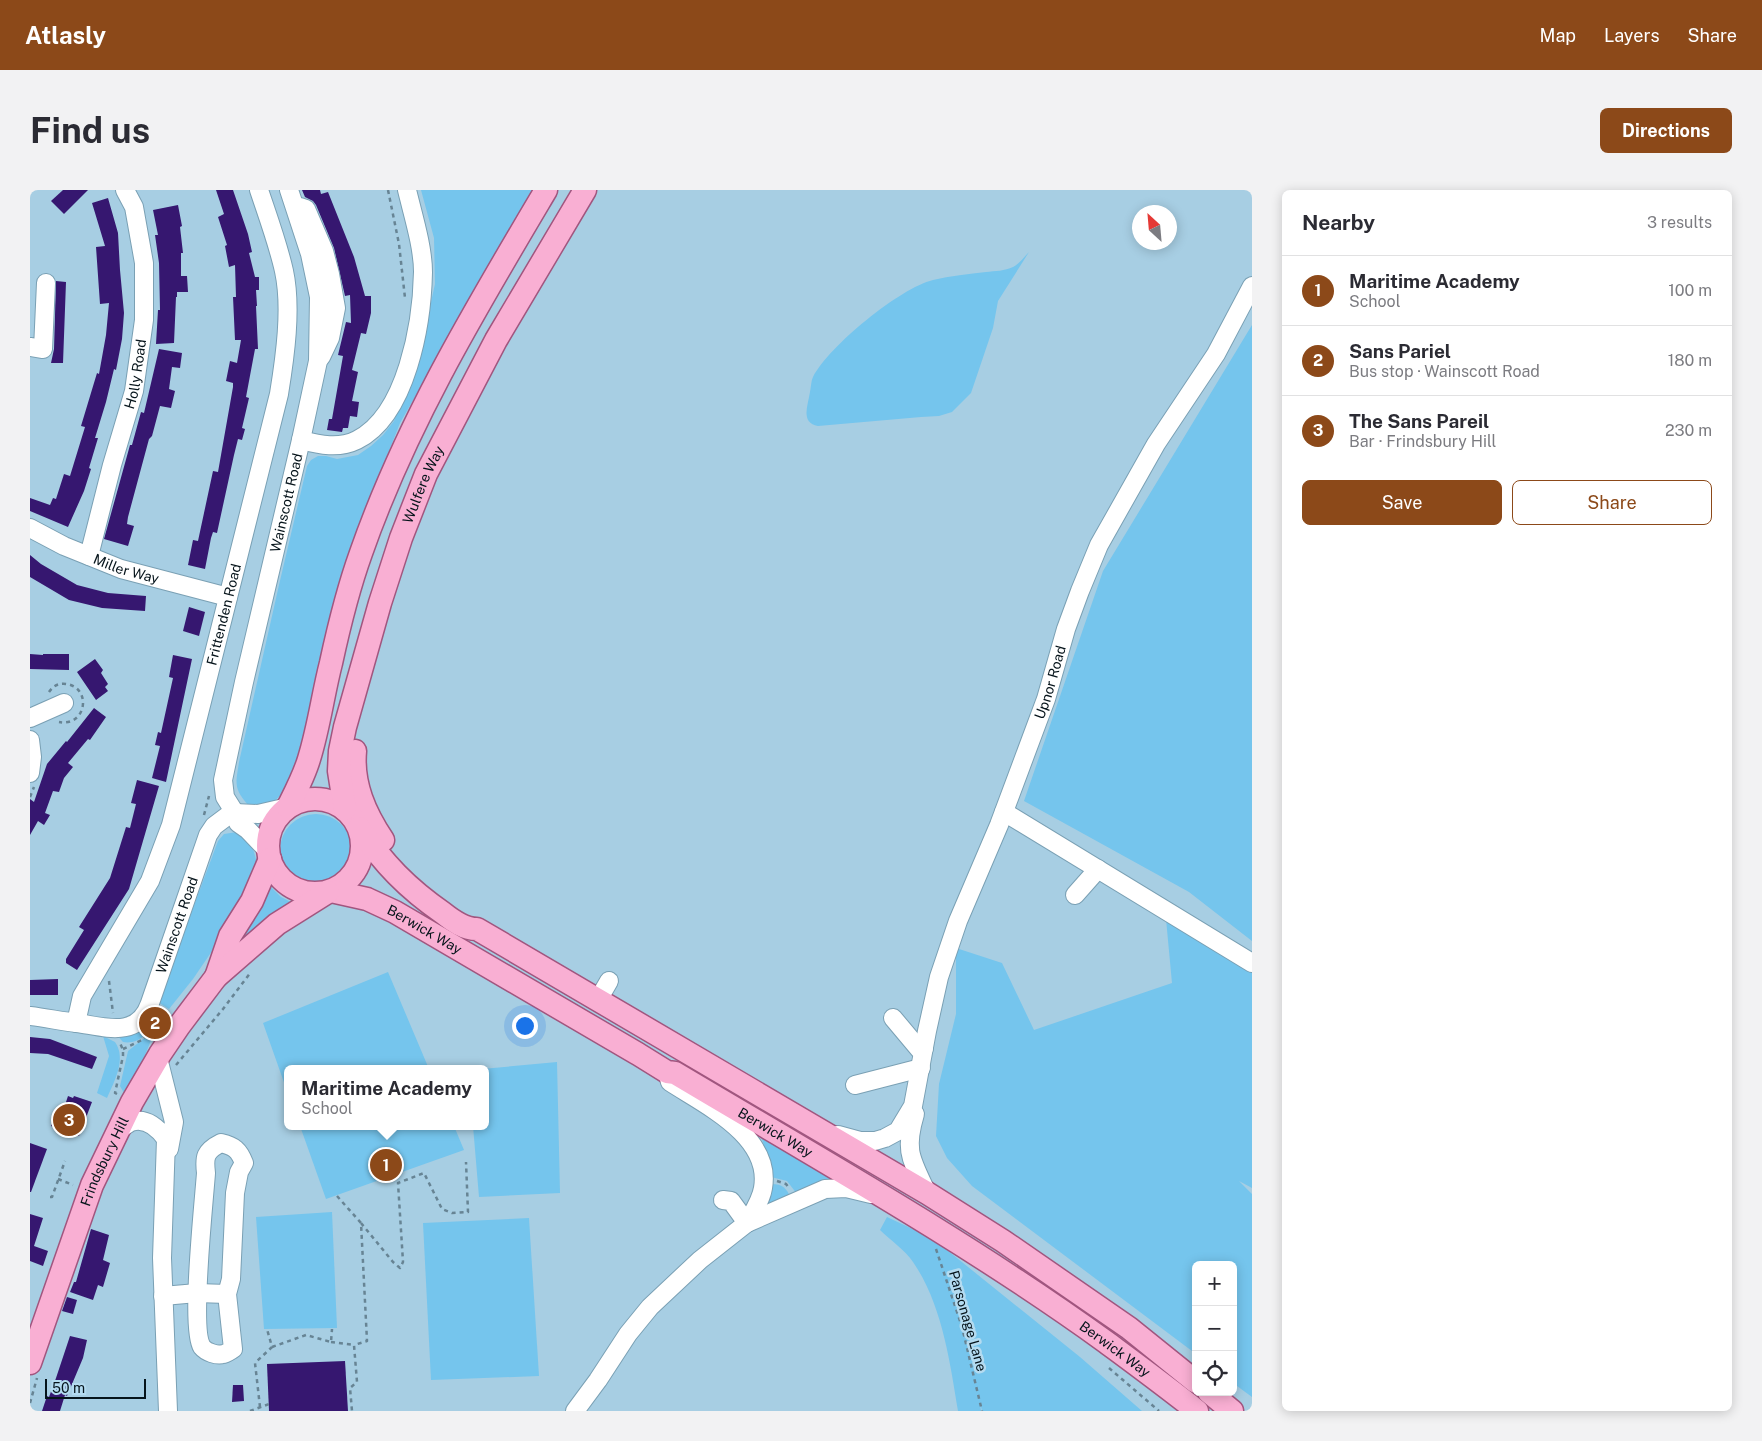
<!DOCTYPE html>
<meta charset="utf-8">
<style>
:root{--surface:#fff;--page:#f2f2f3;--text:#2b2b33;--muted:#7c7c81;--line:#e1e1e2;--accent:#8c4919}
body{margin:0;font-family:"Public Sans",sans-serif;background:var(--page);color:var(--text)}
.controls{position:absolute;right:15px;bottom:15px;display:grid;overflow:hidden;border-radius:8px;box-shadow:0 2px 12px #0003}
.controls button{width:45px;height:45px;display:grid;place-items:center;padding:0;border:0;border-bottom:1px solid var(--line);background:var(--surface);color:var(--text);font:25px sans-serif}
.compass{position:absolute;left:1102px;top:15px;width:45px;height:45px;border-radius:50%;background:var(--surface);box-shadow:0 2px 12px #0003;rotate:334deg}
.scale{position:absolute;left:15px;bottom:12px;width:101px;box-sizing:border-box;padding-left:5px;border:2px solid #06141b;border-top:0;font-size:14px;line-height:18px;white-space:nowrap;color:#06141b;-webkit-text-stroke:4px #b4dbf0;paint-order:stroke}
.you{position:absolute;left:494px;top:835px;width:18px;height:18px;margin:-12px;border:4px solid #fff;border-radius:50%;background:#1a73e8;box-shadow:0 0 0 8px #1a73e833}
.badge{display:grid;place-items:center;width:32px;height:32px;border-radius:50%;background:var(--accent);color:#fff;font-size:16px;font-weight:700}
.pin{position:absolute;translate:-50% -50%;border:2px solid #fff;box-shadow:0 1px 5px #0006}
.popup{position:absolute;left:254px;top:875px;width:205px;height:65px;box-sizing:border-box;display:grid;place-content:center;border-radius:8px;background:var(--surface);filter:drop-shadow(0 1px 4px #0005);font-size:16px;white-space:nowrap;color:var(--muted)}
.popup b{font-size:19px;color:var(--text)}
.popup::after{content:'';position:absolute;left:50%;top:100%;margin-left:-10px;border:10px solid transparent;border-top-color:var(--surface)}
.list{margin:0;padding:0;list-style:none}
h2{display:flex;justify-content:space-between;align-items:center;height:65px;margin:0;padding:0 20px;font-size:21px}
h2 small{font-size:16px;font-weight:400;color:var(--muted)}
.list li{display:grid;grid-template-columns:32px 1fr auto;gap:15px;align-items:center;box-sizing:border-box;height:70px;padding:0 20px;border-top:1px solid var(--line)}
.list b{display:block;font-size:19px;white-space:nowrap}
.list p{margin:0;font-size:16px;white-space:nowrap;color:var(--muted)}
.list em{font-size:16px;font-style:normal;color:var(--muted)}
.actions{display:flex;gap:10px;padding:15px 20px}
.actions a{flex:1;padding:11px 0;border:1px solid var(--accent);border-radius:8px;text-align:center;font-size:18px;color:var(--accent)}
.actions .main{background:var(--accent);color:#fff}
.icon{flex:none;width:28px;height:28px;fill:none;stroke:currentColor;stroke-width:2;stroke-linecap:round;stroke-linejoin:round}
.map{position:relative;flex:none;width:1222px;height:1221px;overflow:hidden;border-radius:8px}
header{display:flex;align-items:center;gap:30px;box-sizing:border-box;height:70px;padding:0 25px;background:var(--accent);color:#fff}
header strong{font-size:24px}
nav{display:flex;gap:28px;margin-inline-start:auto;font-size:18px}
.intro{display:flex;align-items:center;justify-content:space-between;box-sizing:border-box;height:120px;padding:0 30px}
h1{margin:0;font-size:35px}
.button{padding:12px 22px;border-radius:8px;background:var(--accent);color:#fff;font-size:18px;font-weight:700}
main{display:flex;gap:30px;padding:0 30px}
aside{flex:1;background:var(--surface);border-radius:8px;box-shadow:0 2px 12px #0003}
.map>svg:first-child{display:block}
.green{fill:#75c5ed}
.building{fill:#361770}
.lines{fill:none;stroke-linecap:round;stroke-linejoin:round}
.minor-casing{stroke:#7aa0b4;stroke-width:20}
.major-casing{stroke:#a1567f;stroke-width:25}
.path{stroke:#678494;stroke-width:2.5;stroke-dasharray:4 4;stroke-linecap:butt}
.minor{stroke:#fff;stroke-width:18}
.major{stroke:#f9afd3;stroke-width:22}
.labels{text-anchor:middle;stroke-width:5;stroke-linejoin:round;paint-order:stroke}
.street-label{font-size:14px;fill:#06141b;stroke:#b4dbf0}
</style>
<header>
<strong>Atlasly</strong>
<nav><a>Map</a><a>Layers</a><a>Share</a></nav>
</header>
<div class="intro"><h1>Find us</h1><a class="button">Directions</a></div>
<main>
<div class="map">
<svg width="1222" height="1221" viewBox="0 0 1222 1221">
<rect width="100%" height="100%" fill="#a7cee3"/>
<g class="green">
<path d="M 391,0 L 504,0 L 370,233 L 321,359 L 263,584 L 250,606 L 239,616 L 218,615 C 203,598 206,593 209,572 L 249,395 L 277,276 L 281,270 L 288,266 L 296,266 L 307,269 L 328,265 L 341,256 L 353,245 L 364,231 L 393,148 L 405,94 L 404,48 Z"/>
<path d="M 999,62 L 968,111 L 963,138 L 941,203 L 922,222 L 909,226 L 891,227 L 788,236 C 770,233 778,215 780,202 C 781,197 781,191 783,187 C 799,156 870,98 903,90 C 920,86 939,84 956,82 C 965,81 975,81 983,77 C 989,74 994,67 999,62 Z"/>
<path d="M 1222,135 L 1222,751 L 1159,702 L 994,611 L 1073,381 Z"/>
<circle cx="286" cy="660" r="36"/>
<path d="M 207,642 L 219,651 L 224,662 L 227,673 L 226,685 L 197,739 L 163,789 L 139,819 L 128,812 L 188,651 L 194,644 Z"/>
<path d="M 238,694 L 251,707 L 261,712 L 206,758 Z"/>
<path d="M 1136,729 L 1222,782 L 1222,998 L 1209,991 L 1222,1004 L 1222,1207 L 1203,1193 L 1203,1075 L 1166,1075 L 1166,1164 L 942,996 L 917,968 L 906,946 L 909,894 L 926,824 L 926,758 L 972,773 L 1004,840 L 1142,793 Z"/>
<path d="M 358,782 L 399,879 L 257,879 L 257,901 L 233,833 Z"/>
<path d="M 126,819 L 130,819 L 132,821 L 131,824 L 129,823 L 124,830 L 126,832 C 120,843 107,855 93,852 L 86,844 Z"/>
<path d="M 122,842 L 124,843 L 111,875 L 95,903 L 94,903 L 90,896 L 98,861 Z"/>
<path d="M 73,846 L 85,852 C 97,869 84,892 77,908 L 67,903 L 79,866 Z"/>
<path d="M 527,872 L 530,1003 L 449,1007 L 443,936 L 455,936 L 455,879 L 452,879 Z"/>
<path d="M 270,936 L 424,936 L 434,960 L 296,1009 Z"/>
<path d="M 731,946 L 802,987 L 801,989 L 792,991 L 767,1004 L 757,991 L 741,987 L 739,971 Z"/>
<path d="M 741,994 C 753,994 756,998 761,1008 L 731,1023 Z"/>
<path d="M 302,1022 L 307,1138 L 234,1139 L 226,1027 Z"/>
<path d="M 857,1027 L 902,1048 L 1050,1167 L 1112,1221 L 952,1221 L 950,1212 L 951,1221 L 928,1221 C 920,1172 912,1114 883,1072 C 875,1060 860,1050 850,1040 Z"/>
<path d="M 499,1028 L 509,1186 L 401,1190 L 393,1033 Z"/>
</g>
<g class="building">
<path d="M 33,0 L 58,0 L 34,24 L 21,11 Z"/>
<path d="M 186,0 L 203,0 L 218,44 L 222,62 L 219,63 L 225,87 L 229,87 L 229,100 L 226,100 L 227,116 L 226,116 L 228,159 L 225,159 L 216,207 L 219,208 L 212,238 L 215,239 L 212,250 L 208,249 L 204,265 L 187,343 L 183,342 L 181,348 L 175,379 L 158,375 L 163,350 L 168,351 L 183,281 L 188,282 L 203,197 L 203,193 L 196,191 L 200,171 L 207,173 L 211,150 L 205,150 L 203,107 L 206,107 L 205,75 L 199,77 L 195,56 L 197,55 L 188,27 L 194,24 Z"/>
<path d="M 272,0 L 290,0 L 291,4 L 298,2 L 324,67 L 335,106 L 341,106 L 341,123 L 336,144 L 331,143 L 322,180 L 328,182 L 322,211 L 329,212 L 327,227 L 320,226 L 318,238 L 313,238 L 312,242 L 297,240 L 299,229 L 302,229 L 313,166 L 308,165 L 316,132 L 321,133 L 320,105 L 315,106 L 304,58 L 286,15 L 283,11 L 275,7 Z"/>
<path d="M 78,8 L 88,43 L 90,80 L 94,123 L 92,149 L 86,180 L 84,179 L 76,212 L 65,248 L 68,248 L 59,278 L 61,279 L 54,301 L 38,337 L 0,321 L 0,308 L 20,315 L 23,308 L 26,309 L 34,284 L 40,286 L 55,237 L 51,236 L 67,183 L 69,184 L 76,145 L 79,113 L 70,114 L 66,57 L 75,56 L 62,13 Z"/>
<path d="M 148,15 L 152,36 L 150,37 L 153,63 L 151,63 L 151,86 L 157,86 L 158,102 L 147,102 L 147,107 L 146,107 L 144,153 L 126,154 L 128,120 L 130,120 L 129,73 L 125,45 L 128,45 L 123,20 Z"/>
<path d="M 26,91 L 36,92 L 33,173 L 21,173 L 24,159 Z"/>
<path d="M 129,159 L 152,163 L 150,178 L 142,177 L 139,199 L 145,201 L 141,218 L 130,216 L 122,246 L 119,249 L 98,327 L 97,334 L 104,336 L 98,356 L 74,349 L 100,255 L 102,255 L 111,222 L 114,223 Z"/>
<path d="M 0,365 L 11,374 L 47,395 L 78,403 L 116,406 L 115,421 L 72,418 L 39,410 L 0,387 Z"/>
<path d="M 159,417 L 175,422 L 169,446 L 153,441 Z"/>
<path d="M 0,464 L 13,465 L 13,464 L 39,464 L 39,480 L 0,479 Z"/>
<path d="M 143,465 L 162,469 L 136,592 L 122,588 L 130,556 L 125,555 L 128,542 L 131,543 L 143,488 L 139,487 Z"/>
<path d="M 65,469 L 73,480 L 71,483 L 78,494 L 75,497 L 78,501 L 66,510 L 47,482 Z"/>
<path d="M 64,518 L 76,527 L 60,550 L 58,549 L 38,573 L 43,577 L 34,588 L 29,602 L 23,601 L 15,623 L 20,625 L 14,635 L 8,631 L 0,645 L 0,609 L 4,612 L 17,574 L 36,551 L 37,552 Z"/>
<path d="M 107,590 L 129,596 L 99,699 L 47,780 L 36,773 L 36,769 L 54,740 L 49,737 L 80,688 L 96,637 L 100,638 L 106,614 L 101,613 Z"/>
<path d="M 28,789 L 28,805 L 0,805 L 0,790 Z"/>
<path d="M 0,847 L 20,849 L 67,867 L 62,879 L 18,864 L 0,863 Z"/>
<path d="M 38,906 L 43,908 L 44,906 L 62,912 L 49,946 L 21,936 L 26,922 L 32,924 Z"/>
<path d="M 0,953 L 17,959 L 1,1002 L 0,1002 Z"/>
<path d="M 0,1024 L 13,1028 L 4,1056 L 18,1061 L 13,1076 L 0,1071 Z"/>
<path d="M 61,1039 L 79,1045 L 73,1070 L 80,1073 L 73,1097 L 68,1095 L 63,1110 L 40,1102 L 44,1092 L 46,1092 Z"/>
<path d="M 37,1107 L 47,1110 L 43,1124 L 32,1121 Z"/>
<path d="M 40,1146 L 57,1150 L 53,1168 L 37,1206 L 35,1205 L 30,1221 L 12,1221 L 17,1206 L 19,1207 L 26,1188 Z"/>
<path d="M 315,1171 L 318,1221 L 239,1221 L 237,1174 Z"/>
<path d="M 203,1195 L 213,1195 L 214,1211 L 202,1212 Z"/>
</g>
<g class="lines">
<defs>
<g id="minor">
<path d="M 270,17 L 276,19 L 294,61 L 300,84 L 306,118 L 300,148 L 291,167"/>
<path d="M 0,157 L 13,159 L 16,93"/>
<path d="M 271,250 C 290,255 309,259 327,250 C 377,225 392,133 393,82 C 393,57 383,25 377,0"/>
<path id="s1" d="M 0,338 L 34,356 L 91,379 L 198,407"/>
<path id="s2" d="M 59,366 L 82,275 L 104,201 L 114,130 L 114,73 L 104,17 L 95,0"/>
<path d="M 0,528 L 34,513"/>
<path d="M 0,550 L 2,567 L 0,583"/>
<path d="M 974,622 L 1222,773"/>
<path d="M 205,623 L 228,624 L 258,617"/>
<path id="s3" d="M 238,661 L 218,640 L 208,633 L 205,623 L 195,607 L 193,590 L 214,492 L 271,250 L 288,171 L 289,107 L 280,64 L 259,0"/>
<path d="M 1045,705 L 1068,679"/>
<path d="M 568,810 L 579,791"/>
<path id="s4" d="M 0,826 C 16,828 31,831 47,833 C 75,837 108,849 120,813 L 178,645 L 184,636 L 204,621"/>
<path d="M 863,828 L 889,859 L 894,858"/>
<path id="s5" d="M 46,833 L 52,806 L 120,691 L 141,635 L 249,204 C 255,167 262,118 254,81 C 248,54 238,27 229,0"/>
<path d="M 128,868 L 144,932 L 139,959"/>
<path d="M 638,885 L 640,892 C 675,915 742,946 733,998 C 731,1011 723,1022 717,1033"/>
<path d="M 825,895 L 891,878"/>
<path d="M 885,924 C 874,961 881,969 897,1003"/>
<path d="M 87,941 C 92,938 97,934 101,932 C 116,927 128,938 136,949 L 132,1068 L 138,1221"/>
<path id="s6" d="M 808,945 L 830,951 L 845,951 L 855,948 L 868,941 L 883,916 L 897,841 L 909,787 L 928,731 L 969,635 L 1016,509 L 1036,439 L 1050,401 L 1069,355 L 1126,254 L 1186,164 L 1222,96"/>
<path d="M 191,953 C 204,956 209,960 214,973 L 209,982 L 205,1003 L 201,1089 L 197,1104 L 203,1159 C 201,1160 196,1164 193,1164 C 187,1166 176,1162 172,1157 C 160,1139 174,1011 176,983 C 174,967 175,961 191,953 Z"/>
<path d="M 693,1010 L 701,1011 L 717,1033"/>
<path d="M 133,1106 L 167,1103 L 197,1104"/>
<path d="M 545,1221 L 568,1190 L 598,1144 L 620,1117 L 670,1070 L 717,1033 L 795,999 L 816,998 L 841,1004"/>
</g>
<g id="major">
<path d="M 325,561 C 322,594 335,623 353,650"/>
<circle cx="285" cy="656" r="47"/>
<path d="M 258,617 C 266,601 274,586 279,569 C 289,537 293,504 301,473 C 309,436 318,399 331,363 C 376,234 446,118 516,0"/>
<path id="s7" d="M 315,619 L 309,581 L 310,561 L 315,537 L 350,413 L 371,348 L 396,284 L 466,150 L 555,0"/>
<path d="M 329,638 C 354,674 377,698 413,723 C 423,731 434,739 447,739 L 897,1003 L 973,1051 L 1099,1138 L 1166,1192"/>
<path id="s8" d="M 301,701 L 337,709 L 365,722 L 608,864 L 637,882 L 645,883 C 791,970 939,1053 1076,1152 C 1107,1175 1137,1197 1167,1221"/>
<path d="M 186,787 L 200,746 L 222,711 L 240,669"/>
<path id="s9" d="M 0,1173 L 62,995 L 102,912 L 130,864 L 149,836 L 186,787 L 247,734 L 298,702"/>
<path d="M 1179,1202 L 1202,1221"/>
</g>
</defs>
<use href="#minor" class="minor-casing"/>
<use href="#major" class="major-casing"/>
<g class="path">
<path d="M 358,0 L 369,54 L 375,108"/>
<path d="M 19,502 C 23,496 28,493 36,494 C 62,497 57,537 29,532"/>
<path d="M 0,607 L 4,597"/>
<path d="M 174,625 L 179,606"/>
<path d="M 79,791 L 83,823"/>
<path d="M 93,859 L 112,850 L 124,838"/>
<path d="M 146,875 L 193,819 L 221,782"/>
<path d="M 87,904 L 85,903 L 93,866 L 93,860 L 90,853"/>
<path d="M 28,989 L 43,995"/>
<path d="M 747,991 L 756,994 L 759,998"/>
<path d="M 307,1006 L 331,1033 L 337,1151 L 324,1155"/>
<path d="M 20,1007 L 22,1007 L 35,971"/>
<path d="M 331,1033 L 363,1072 L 370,1078 L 373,1072 L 368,993 L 394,983 L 412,1019 L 422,1023 L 438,1022 L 436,972"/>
<path d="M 906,1059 L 932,1137 L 952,1221"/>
<path d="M 301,1152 L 324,1155 L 327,1192 L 320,1198 L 322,1221"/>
<path d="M 242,1157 L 276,1145 L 301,1152 L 302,1139"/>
<path d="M 1079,1178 L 1129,1221"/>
<path d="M 0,1213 L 7,1188"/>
<path d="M 230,1217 L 225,1173 L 242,1157 L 237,1139"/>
<path d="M 220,1221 L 239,1214"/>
</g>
<use href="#minor" class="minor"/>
<use href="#major" class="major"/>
</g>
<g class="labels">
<g class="street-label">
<text dy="5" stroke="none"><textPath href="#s2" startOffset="188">Holly Road</textPath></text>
<text dy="5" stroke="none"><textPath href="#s7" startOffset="338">Wulfere Way</textPath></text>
<text dy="5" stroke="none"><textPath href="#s3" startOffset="372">Wainscott Road</textPath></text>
<text dy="5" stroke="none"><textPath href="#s1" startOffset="105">Miller Way</textPath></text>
<text dy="5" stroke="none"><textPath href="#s5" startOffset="438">Frittenden Road</textPath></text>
<text dy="5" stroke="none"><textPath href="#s6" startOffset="539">Upnor Road</textPath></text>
<text dy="5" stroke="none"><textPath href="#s4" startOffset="215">Wainscott Road</textPath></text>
<text dy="5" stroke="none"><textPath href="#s8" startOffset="102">Berwick Way</textPath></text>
<text dy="5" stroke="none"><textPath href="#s8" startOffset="508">Berwick Way</textPath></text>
<text dy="5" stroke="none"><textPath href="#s9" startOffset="215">Frindsbury Hill</textPath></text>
<text transform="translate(938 1131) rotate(74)" y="5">Parsonage Lane</text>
<text dy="5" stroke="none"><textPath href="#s8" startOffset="911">Berwick Way</textPath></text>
</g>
</g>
</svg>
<div class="controls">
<button>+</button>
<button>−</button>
<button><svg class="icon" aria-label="locate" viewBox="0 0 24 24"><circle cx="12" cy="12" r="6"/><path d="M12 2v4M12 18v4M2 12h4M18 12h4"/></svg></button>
</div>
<svg class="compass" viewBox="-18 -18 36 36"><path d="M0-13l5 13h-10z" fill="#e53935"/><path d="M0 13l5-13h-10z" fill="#7c7c81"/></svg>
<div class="scale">50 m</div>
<div class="you"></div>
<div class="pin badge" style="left:356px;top:975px">1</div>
<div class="popup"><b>Maritime Academy</b>School</div>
<div class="pin badge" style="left:125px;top:833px">2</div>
<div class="pin badge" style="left:39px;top:930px">3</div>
</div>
<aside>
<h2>Nearby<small>3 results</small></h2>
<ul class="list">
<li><span class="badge">1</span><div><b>Maritime Academy</b><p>School</p></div><em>100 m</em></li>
<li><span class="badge">2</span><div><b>Sans Pariel</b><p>Bus stop · Wainscott Road</p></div><em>180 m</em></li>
<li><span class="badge">3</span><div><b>The Sans Pareil</b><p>Bar · Frindsbury Hill</p></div><em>230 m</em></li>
</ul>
<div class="actions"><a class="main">Save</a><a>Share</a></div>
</aside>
</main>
